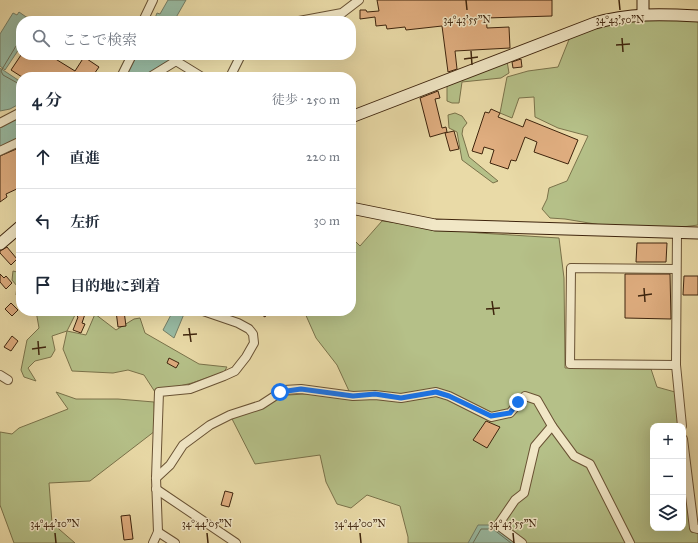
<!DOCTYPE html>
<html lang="ja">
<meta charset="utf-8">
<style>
:root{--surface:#fff;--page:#f2f2f3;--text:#1f2937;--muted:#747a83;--line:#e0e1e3}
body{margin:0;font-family:"IM FELL Great Primer","Noto Serif JP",serif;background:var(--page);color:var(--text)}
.controls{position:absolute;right:12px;bottom:12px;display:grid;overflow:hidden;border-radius:8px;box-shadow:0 4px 16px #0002}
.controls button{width:36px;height:36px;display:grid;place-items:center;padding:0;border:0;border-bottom:1px solid var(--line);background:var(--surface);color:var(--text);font:20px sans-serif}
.stop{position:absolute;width:12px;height:12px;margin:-9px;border:3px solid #1a73e8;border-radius:50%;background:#fff}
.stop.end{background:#1a73e8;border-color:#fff;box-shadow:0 1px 4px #0008}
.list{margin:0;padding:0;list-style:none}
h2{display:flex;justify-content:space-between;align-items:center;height:52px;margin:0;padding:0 16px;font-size:17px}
h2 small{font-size:13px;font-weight:400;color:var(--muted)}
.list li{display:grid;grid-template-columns:26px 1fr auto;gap:12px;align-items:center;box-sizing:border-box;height:64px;padding:0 16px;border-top:1px solid var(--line)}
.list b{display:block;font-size:15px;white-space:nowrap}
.list em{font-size:13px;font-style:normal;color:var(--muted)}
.icon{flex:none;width:22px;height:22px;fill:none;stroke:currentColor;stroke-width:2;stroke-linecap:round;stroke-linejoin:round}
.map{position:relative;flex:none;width:698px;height:543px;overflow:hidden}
.search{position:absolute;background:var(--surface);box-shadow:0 4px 16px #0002;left:16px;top:16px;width:340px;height:44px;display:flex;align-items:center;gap:10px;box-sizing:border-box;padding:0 14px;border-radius:16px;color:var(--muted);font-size:15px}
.panel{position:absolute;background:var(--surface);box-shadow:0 4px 16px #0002;left:16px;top:72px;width:340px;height:244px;border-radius:16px}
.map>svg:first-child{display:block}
.green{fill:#b5c088;stroke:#7a724a}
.water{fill:#99bba3;stroke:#757f67}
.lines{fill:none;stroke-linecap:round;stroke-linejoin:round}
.shore{stroke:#6c7058;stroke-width:1}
.building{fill:#dfad7f;stroke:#3e240d}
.street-casing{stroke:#695234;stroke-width:10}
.secondary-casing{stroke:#3e240d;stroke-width:13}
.street{stroke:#f1e7c6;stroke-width:8}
.secondary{stroke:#f1e7c6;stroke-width:11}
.route{stroke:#1a73e8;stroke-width:5}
.ticks{fill:none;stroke:#3e240d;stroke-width:1.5}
.ticks-label{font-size:10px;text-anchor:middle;fill:#3e240d;stroke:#f1e7c6;stroke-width:3;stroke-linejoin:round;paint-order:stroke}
</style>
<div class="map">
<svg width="698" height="543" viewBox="0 0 698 543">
<rect width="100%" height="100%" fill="#e9daa7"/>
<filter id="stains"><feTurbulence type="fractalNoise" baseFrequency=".005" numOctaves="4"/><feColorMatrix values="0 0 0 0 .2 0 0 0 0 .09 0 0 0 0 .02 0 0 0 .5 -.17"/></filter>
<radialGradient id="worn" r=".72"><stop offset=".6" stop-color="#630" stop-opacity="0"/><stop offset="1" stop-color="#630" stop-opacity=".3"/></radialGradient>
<g class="green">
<path d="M 661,19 L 698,20 L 698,225 L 643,232 L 565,219 L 550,218 L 542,209 L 547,199 L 549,188 L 567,181 L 588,136 L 558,128 L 535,117 L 534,97 L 519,98 L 512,118 L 500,113 L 507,77 L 528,71 L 558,67 L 570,37 L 598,26 L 619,22 Z"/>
<path d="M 507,61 L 509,73 L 501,78 L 462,82 L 459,103 L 452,103 L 447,101 L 447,86 Z"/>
<path d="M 455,113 L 462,116 L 467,123 L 463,128 L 462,134 L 469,157 L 498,181 L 493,183 L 462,160 L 457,132 L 449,128 L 448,115 Z"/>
<path d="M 382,221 L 479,233 L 559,238 L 564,278 L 565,368 L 651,369 L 657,387 L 675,392 L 679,426 L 653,426 L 653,528 L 683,528 L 683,462 L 691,532 L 698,533 L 698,543 L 408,543 L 408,537 L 400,506 L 367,495 L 351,508 L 337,504 L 326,482 L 320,455 L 255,464 L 230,415 L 274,396 L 349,391 L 337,365 L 316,338 L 304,311 L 351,311 L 351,237 L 360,246 Z"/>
<path d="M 13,271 L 21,273 L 21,299 L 16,295 L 17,286 L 12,280 Z"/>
<path d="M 36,311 L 77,311 L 67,331 L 86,335 L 95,314 L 116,330 L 134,319 L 140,318 L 145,333 L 199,364 L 227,367 L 224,372 L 192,383 L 155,392 L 144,375 L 128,370 L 113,373 L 72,371 L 63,349 L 67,331 L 52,336 L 55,350 L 51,357 L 35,361 L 28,368 L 36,381 L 24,377 L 21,370 L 27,340 L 39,328 Z"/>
<path d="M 56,392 L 76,399 L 118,399 L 154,402 L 155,431 L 90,481 L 49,483 L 52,523 L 75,543 L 14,543 L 0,505 L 0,432 L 12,434 L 19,428 L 68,409 Z"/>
</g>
<g class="water">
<path d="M 168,0 L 186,0 L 174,21 L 159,21 L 155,18 L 157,13 L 160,14 Z"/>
<path d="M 19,12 L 32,21 L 21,21 L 21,46 L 5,70 L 0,66 L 0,34 L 13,13 L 17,15 Z"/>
<path d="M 137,55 L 179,55 L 146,77 L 125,77 Z"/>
<path d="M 0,68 L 21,82 L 21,103 L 10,109 L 0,111 Z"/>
<path d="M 21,117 L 21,137 L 0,147 L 0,127 Z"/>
<path d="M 173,311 L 179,311 L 184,314 L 174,338 L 163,330 Z"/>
<path d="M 478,525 L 495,525 L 518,543 L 468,543 Z"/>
</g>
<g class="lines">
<g class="shore">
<path d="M 21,45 L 16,46 L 1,71 L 3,75 L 21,85"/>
<path d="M 473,543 L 481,529 L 493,529 L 511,543"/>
</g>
</g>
<g class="building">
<path d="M 377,0 L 552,0 L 552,16 L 486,18 L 487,28 L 509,27 L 510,48 L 455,51 L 457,69 L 448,72 L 442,26 L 406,30 L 405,27 L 387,29 L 386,25 L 376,26 L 375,17 L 360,19 L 360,10 L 366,10 L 367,12 L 379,11 Z"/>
<path d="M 21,55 L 49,55 L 75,71 L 84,57 L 99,67 L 92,77 L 22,77 L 11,70 Z"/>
<path d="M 521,59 L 522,67 L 513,68 L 512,62 Z"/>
<path d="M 438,91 L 440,98 L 435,99 L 442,128 L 446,127 L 447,132 L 430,137 L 420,98 Z"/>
<path d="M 491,109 L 500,113 L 498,117 L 523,127 L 526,119 L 578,140 L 568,164 L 534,152 L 537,142 L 525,137 L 516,161 L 511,160 L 508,169 L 490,163 L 494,150 L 484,147 L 482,154 L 472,151 L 485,112 L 489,113 Z"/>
<path d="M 454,131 L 459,149 L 450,151 L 445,133 Z"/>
<path d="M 21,147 L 21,187 L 6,194 L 7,197 L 0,202 L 0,156 Z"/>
<path d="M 637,243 L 667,243 L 666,262 L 636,262 Z"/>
<path d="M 7,247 L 17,259 L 11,265 L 0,253 L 0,251 Z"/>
<path d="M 0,274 L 4,278 L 6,276 L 12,283 L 6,289 L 0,282 Z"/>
<path d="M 625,274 L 670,274 L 671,319 L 625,318 Z"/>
<path d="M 684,276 L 698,276 L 698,295 L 683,295 Z"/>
<path d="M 11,303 L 18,310 L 12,316 L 5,309 Z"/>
<path d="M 77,311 L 86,311 L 82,323 L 85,324 L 81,333 L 73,330 L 78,317 L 76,315 Z"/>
<path d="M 116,311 L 124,311 L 126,326 L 118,327 Z"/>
<path d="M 256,311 L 269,311 L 265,317 Z"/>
<path d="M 12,336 L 18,341 L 11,351 L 4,347 Z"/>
<path d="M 169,358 L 179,363 L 176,368 L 167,363 Z"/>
<path d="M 486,421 L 500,427 L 487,448 L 473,440 Z"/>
<path d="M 225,491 L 233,493 L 229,507 L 221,505 Z"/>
<path d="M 130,515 L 133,539 L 124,540 L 121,516 Z"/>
</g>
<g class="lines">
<defs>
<g id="street">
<path d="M 143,21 L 153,0"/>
<path d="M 299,21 L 342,13 L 359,0"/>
<path d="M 121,77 L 132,55"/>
<path d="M 150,77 L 176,61 L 202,77"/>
<path d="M 230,77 L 241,55"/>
<path d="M 0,123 L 21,112"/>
<path d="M 0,151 L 21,141"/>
<path d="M 677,232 L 676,365 L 682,426"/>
<path d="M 676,365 L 570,364 L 571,268 L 676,269"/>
<path d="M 0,375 L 8,380"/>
<path d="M 683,439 L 694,528 L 698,529"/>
<path d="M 156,478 L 170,465 L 183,445 L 210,425 L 230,415 L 261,405 L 284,390 L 301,389 L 353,396 L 375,395 L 401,398 L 436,392 L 449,396 L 491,417 L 510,413 L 525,396 L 537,400 L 552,426 L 574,456 L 590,464 L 630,543"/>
<path d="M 156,489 L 236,543"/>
<path d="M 158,532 L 175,543"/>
<path d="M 153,543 L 158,532 L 156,478 L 159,392 L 190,389 L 224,376 L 235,371 L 246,357 L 254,343 L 253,334 L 249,329 L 238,323 L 203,311"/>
<path d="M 522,543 L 498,525 L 515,500 L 524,493 L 535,446 L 552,426"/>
</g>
<g id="secondary">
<path d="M 643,14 L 643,0"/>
<path d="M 351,117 L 595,23 C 629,13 662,14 698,16"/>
<path d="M 351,208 L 435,225 L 698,233"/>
<path d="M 0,244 L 21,226"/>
</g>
</defs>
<use href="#street" class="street-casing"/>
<use href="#secondary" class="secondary-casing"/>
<use href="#street" class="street"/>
<use href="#secondary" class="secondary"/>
</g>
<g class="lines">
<path class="route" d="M 280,392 L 301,389 L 353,396 L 375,394 L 401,398 L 436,392 L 449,396 L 491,416 L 510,413 L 518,402"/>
</g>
<path class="ticks" d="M 466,0 L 467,10M 619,0 L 620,10M 622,38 L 623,52M 616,45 L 630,44M 471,51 L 472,65M 464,59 L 478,57M 644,288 L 645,302M 638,296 L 652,294M 492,301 L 494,315M 486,309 L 500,308M 189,328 L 191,342M 183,335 L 197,334M 38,341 L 39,355M 32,349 L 46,347M 55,533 L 56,543M 207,533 L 208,543M 360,533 L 361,543M 513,533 L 514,543"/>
<g class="ticks-label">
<text x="467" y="23">34°43'55"N</text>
<text x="620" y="23">34°43'50"N</text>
<text x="55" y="527">34°44'10"N</text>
<text x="207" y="527">34°44'05"N</text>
<text x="360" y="527">34°44'00"N</text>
<text x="513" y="527">34°43'55"N</text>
</g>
<rect width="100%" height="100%" filter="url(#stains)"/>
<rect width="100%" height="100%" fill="url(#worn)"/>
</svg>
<div class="controls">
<button>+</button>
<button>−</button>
<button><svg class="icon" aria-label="layers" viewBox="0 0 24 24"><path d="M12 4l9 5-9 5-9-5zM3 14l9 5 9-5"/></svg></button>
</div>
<div class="stop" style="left:280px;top:392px"></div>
<div class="stop end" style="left:518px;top:402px"></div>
<div class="search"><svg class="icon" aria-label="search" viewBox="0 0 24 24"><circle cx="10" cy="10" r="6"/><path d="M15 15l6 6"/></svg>ここで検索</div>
<section class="panel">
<h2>4 分<small>徒歩 · 250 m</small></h2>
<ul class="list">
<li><svg class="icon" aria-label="ahead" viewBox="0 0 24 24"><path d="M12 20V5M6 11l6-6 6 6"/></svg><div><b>直進</b></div><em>220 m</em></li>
<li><svg class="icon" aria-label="left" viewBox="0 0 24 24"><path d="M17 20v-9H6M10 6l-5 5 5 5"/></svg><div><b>左折</b></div><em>30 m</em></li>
<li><svg class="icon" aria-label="arrive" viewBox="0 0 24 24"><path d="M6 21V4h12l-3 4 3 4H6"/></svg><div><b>目的地に到着</b></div></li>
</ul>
</section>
</div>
